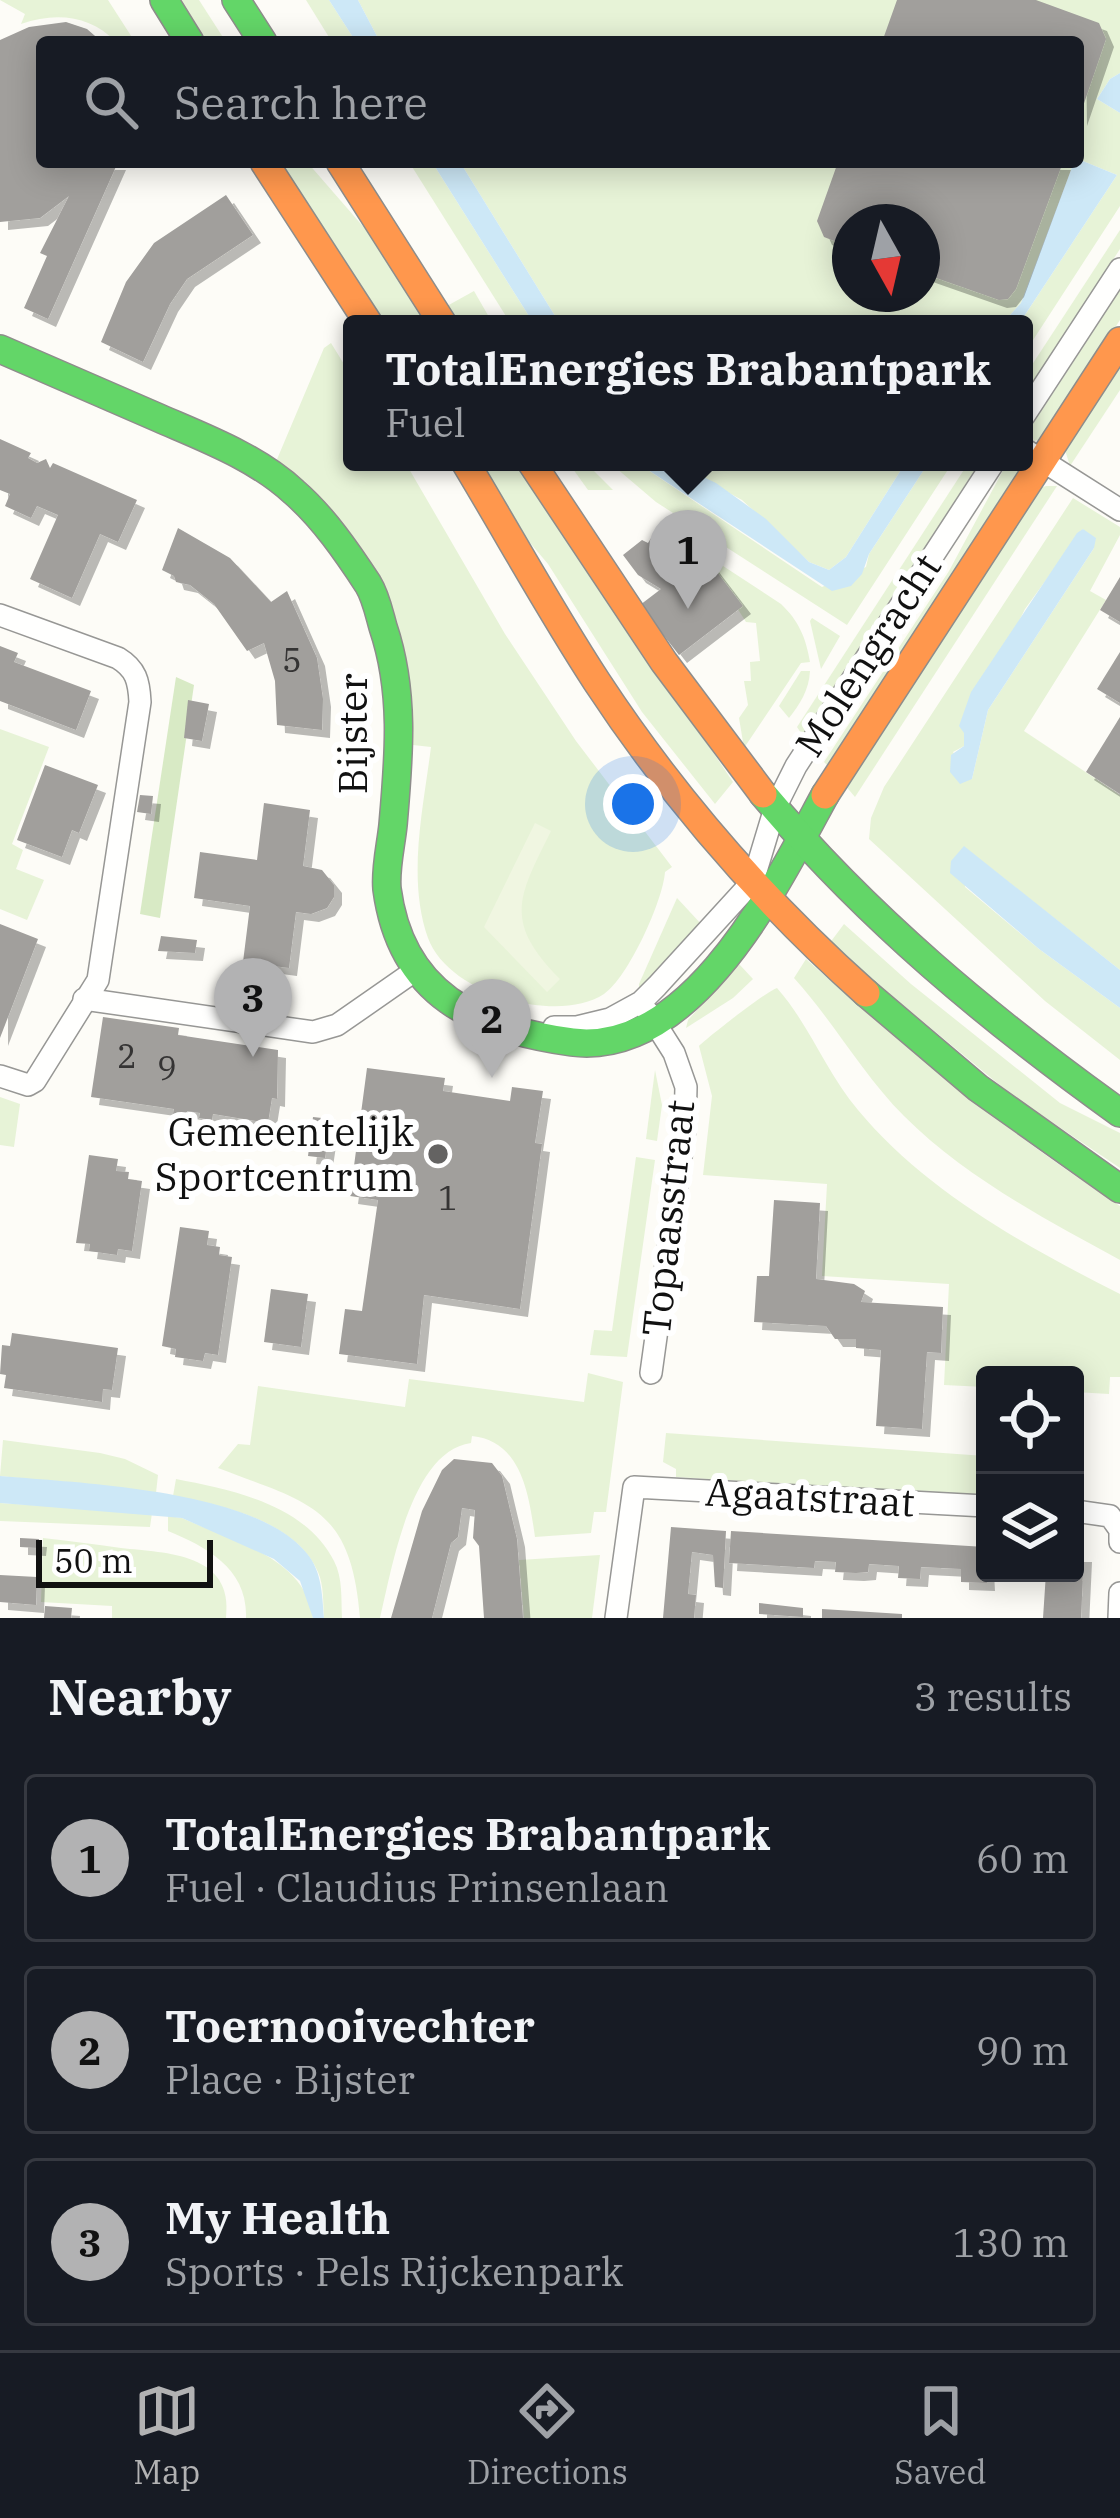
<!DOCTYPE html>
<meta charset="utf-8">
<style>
:root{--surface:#171b24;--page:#242831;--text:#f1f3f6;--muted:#9ea1a6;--line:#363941;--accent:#b2b2b3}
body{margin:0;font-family:"IBM Plex Serif",serif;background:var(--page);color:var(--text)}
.controls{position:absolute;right:36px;bottom:36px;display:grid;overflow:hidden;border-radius:12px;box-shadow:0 6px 30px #0003}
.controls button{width:108px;height:108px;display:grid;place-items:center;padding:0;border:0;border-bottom:3px solid var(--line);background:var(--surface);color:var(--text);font:60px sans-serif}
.compass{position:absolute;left:832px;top:204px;width:108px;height:108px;border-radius:50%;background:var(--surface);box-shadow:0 6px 30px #0003;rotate:172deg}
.scale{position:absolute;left:36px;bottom:30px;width:177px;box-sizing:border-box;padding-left:12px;border:6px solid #111;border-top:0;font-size:33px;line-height:42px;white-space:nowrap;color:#111;-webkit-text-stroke:9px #fff;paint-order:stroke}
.you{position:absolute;left:633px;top:804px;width:42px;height:42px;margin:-30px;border:9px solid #fff;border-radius:50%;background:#1a73e8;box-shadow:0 0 0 18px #1a73e833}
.badge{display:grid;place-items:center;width:78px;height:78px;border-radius:50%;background:var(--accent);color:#111;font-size:39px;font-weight:700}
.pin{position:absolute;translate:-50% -99px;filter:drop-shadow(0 3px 6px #0008)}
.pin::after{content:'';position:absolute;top:63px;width:42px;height:36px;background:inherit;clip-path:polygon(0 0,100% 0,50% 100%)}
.popup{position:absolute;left:343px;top:315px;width:690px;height:156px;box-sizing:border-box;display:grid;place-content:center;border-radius:12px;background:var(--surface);filter:drop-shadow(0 3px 9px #0005);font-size:39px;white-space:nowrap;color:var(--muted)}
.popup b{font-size:45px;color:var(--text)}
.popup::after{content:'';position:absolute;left:50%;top:100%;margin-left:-24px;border:24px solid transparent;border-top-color:var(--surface)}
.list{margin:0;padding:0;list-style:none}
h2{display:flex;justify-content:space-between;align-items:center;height:156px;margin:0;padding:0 48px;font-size:51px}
h2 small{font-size:39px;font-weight:400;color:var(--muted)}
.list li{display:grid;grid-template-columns:78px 1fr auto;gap:36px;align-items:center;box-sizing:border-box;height:168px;margin:0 24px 24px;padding:0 24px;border:3px solid var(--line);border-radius:12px}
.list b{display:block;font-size:45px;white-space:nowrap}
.list p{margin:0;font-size:39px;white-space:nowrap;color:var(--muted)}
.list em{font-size:39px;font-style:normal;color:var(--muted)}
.icon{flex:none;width:66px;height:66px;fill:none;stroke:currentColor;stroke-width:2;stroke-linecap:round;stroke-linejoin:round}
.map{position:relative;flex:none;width:1120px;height:1618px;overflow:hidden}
.search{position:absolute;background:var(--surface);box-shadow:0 6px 30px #0003;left:36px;right:36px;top:36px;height:132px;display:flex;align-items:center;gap:30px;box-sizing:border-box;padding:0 42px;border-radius:12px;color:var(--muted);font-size:45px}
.sheet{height:732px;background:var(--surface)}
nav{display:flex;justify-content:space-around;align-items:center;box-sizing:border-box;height:168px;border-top:3px solid var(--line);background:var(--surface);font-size:33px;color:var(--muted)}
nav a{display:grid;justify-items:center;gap:6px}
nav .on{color:var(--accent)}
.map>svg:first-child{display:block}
.green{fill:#e7f3d7;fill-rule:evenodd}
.forest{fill:#d8eac5}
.pitch{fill:#f0f6e1}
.water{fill:#cde8f7}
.building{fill:#a19f9c;filter:url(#shadow)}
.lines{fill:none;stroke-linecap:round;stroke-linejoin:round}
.street-casing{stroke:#979795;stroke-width:24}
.fast-casing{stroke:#8e8d8b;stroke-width:30}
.slow-casing{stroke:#8e8d8b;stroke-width:30}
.street{stroke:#fffffe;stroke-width:21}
.fast{stroke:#63d668;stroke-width:27}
.slow{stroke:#ff974d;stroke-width:27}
.poi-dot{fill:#646362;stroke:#fff;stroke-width:4.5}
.labels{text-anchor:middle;stroke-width:12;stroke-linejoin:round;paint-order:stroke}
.number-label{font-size:33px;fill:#353434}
.street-label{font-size:39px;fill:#111;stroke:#fff}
.poi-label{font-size:39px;fill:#111;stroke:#fff;text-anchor:end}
</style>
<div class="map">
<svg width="1120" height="1618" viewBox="0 0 1120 1618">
<defs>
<filter id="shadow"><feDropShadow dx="8" dy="8" stdDeviation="0" flood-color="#0004"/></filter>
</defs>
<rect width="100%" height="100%" fill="#fdfcf7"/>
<g class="green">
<path d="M 0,0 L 108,0 L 135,42 L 116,42 C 90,15 56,12 21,24 L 25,14 Z"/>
<path d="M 176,0 L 199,0 L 226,42 L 203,42 Z"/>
<path d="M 306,0 L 329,0 L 356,42 L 332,42 Z"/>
<path d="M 358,0 L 1120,0 L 1120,73 L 1110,79 L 1097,99 L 1120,113 L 1120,206 L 1024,354 L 1024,324 L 1019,324 L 1117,175 L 1078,159 L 1078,42 L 380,42 Z"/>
<path d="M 279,162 L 307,162 L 387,254 L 431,324 L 381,324 Z"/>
<path d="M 409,162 L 432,162 L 534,324 L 511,324 Z"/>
<path d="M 460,162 L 1074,162 L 1021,303 L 1002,324 L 560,324 ZM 850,222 L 922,222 L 922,294 L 850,294 Z"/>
<path d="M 1120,230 L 1120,249 L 1024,396 L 1024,377 Z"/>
<path d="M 1120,290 L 1120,320 L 1042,439 L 1034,441 L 1029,430 Z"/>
<path d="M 474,291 L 493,324 L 459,324 L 447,306 Z"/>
<path d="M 331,343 L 352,377 L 352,462 L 405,462 L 505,634 L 576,741 L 672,867 L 665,872 C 663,901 628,978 604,994 C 557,1025 448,994 428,938 C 407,879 423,810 431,747 L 413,745 C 415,677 399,597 356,542 C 333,512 303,489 275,464 L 324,348 Z"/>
<path d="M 1120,363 L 1120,390 L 1070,466 L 1065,450 Z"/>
<path d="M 468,462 L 517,462 L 733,782 L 715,804 L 642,712 L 548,564 L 492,498 Z"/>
<path d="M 568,462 L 585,462 L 613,490 L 588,490 Z"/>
<path d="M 609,462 L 636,462 L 822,587 L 866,567 L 869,554 L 929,462 L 953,462 L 847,625 L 656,502 Z"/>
<path d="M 672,462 L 906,462 L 846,557 L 829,570 L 809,562 L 742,500 Z"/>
<path d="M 969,462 L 980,462 L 803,736 L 797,727 Z"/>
<path d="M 1017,462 L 1021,466 L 829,767 L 824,762 L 949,571 L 1007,463 Z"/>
<path d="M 1046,486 L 1057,486 L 855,797 L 844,784 L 1038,489 Z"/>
<path d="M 1073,498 L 1120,527 L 1120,535 L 1090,591 L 1106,600 L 1024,731 L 1120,795 L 1120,970 L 964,847 L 965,887 L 1039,949 L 1120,1008 L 1120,1060 L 1045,1001 L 869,839 L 871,818 L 884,787 ZM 1083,529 L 1094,548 L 988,710 L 972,779 L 953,752 L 964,746 L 964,733 L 1025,609 Z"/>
<path d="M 691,545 L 781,604 C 799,621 806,638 810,662 L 801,663 L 744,748 L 739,718 L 748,705 L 744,681 L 751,681 L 750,662 L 760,661 L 756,623 L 746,622 L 704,556 Z"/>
<path d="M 812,618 L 840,636 L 821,669 L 810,621 Z"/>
<path d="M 801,671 L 810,671 C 809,690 800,704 789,718 L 779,706 Z"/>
<path d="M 0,729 L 49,747 L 12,844 L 23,850 L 16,869 L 44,880 L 27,920 L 0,909 Z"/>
<path d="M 677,898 L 702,925 L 639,991 L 639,984 Z"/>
<path d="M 844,924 L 911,984 L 1060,1103 L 1120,1133 L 1120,1168 L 1013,1096 L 829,944 Z"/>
<path d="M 806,959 C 907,1050 1007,1132 1120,1206 L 1120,1260 C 1045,1219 965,1177 904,1116 C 862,1074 834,1022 794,978 Z"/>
<path d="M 739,964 L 753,979 L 733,998 L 686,1028 L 688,1020 Z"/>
<path d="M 777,988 C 809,1024 826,1072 858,1110 C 925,1191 1027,1247 1120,1294 L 1120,1377 L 1110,1377 L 1109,1394 L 1075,1392 L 1075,1375 L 985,1375 L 985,1387 L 944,1385 L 949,1284 L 822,1276 L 827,1184 L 703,1175 L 712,1096 L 699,1046 C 708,1037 767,991 777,988 Z"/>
<path d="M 655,1070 L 662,1105 L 657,1141 L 646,1139 Z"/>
<path d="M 0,1097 L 20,1104 L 14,1147 L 0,1145 Z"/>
<path d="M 636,1157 L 655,1160 L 627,1357 L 590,1355 L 594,1330 L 612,1331 Z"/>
<path d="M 588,1373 L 623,1382 L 606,1512 L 594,1512 L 591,1533 L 535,1537 C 529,1496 522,1441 472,1436 L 471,1443 C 411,1451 392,1568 380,1618 L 360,1618 C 351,1506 309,1503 218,1468 L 238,1444 L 250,1445 L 258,1386 L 405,1407 L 409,1379 L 584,1402 Z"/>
<path d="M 666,1433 L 985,1456 L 985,1496 L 676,1477 L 676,1469 L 663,1462 Z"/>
<path d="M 3,1440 L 100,1453 L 125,1459 L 158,1475 L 156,1493 L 0,1476 Z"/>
<path d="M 176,1479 C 232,1490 305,1504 334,1561 C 343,1578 341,1599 342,1618 L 324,1618 C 323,1604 324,1585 318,1572 C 296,1521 222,1505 173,1496 Z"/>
<path d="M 0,1503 L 152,1513 L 150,1527 L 0,1521 Z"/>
<path d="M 168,1516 L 182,1518 C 230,1540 306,1557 313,1618 L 246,1618 C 248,1569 207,1547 168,1531 Z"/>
<path d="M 43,1538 C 69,1541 95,1544 121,1548 C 167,1553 234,1553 226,1618 L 112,1618 L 112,1606 L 41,1602 Z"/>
<path d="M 600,1555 L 592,1618 L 524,1618 L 519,1560 Z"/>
</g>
<path class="forest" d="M 176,677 L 194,685 L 160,918 L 140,914 Z"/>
<path class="pitch" d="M 535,823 L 551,831 C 519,896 502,921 560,979 L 547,992 L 484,927 Z"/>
<g class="water">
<path d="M 329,0 L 358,0 L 380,42 L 356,42 Z"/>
<path d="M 1120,73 L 1120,113 L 1097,99 L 1110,79 Z"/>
<path d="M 1078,159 L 1117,175 L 1019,324 L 1002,324 L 1021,303 L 1074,162 Z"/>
<path d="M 432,162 L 460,162 L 560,324 L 534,324 Z"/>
<path d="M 636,462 L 672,462 L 716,483 L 766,519 L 809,562 L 829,570 L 846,557 L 906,462 L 929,462 L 869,554 L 862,574 L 851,586 L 832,591 Z"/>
<path d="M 1083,529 L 1096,538 L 1094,548 L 988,710 L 972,779 L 960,784 L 950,772 L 951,755 L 964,746 L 964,733 L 959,726 L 971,692 L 1077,533 Z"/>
<path d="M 964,846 L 1120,970 L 1120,1008 L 1039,949 L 950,873 L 951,861 Z"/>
<path d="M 0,1476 C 79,1483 248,1489 303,1549 C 322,1568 322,1593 324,1618 L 313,1618 L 300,1581 L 274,1559 L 182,1518 L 0,1503 Z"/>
</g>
<g class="building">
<path d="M 897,0 L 1036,0 L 1099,23 L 1106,39 L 1079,118 L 1078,42 L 882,42 Z"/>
<path d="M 66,22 L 87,29 L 102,42 L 42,42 L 42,162 L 118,162 L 48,319 L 24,308 L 47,256 L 40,253 L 69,196 L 40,218 L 0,222 L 0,40 L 29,27 Z"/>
<path d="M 838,162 L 1063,162 L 1016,289 L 1008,299 L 999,300 L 922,273 L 922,222 L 850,222 L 850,247 L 824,237 L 817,221 Z"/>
<path d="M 226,195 L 253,235 L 187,279 L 170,304 L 143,362 L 101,342 L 126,282 L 154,243 Z"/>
<path d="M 0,439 L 31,453 L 28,458 L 37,463 L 46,459 L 50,468 L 53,463 L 137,500 L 118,542 L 100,534 L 72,598 L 30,579 L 58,515 L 37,506 L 31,518 L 5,506 L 10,494 L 0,490 Z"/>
<path d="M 178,528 L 230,558 L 271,602 L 287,591 L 317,658 L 323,699 L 322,730 L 277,725 L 275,681 L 264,643 L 247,651 L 214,604 L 190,585 L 176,582 L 174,576 L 162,570 Z"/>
<path d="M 657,529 L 691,551 L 682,565 L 687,569 L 704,555 L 743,606 L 679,655 L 640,605 L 661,589 L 638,575 L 623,555 L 642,540 L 648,543 Z"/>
<path d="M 1120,577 L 1120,622 L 1100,610 Z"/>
<path d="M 0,646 L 18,653 L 14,662 L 91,691 L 76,730 L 0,701 Z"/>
<path d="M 1120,652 L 1120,703 L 1097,689 Z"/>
<path d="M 188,700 L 209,704 L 202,741 L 184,738 Z"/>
<path d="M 1120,717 L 1120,794 L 1086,772 Z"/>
<path d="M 45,765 L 98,785 L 79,833 L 72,830 L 62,857 L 17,840 Z"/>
<path d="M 140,795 L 153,796 L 151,814 L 137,812 Z"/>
<path d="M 264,803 L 310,810 L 303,866 L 322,870 L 334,885 L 334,897 L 327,908 L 311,914 L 296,912 L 289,968 L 243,962 L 250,906 L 194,898 L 200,852 L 257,860 Z"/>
<path d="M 0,924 L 38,939 L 0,1038 Z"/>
<path d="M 161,936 L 197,940 L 195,953 L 158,951 Z"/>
<path d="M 103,1017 L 179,1028 L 178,1035 L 278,1050 L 277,1099 L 272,1098 L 268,1123 L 213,1114 L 212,1120 L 199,1118 L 200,1113 L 187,1111 L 187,1116 L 173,1114 L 174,1109 L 91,1097 Z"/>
<path d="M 367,1068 L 445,1078 L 443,1091 L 510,1101 L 512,1087 L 543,1091 L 535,1143 L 542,1144 L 520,1309 L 424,1295 L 417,1364 L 339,1354 L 345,1309 L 362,1311 L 378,1200 L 350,1196 Z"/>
<path d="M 313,1117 L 331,1119 L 325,1158 L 308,1156 Z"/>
<path d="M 89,1155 L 118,1159 L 116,1171 L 129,1172 L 128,1179 L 142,1181 L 132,1251 L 118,1249 L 117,1255 L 89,1251 L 90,1244 L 76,1243 Z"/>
<path d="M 774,1200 L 820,1203 L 816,1279 L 854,1284 L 865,1291 L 861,1302 L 943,1307 L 941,1353 L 927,1352 L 922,1429 L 876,1426 L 881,1350 L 856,1348 L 856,1339 L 835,1339 L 826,1326 L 754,1322 L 757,1276 L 769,1276 Z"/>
<path d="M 180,1227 L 209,1231 L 207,1245 L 220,1247 L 219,1255 L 232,1257 L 218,1355 L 205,1353 L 203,1361 L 175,1357 L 176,1349 L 162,1346 Z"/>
<path d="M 271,1289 L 308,1294 L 301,1347 L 264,1342 Z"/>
<path d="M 12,1333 L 118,1348 L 112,1390 L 103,1389 L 102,1402 L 4,1388 L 6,1375 L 0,1374 L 2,1345 L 10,1346 Z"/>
<path d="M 454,1459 L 492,1463 L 502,1476 L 517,1539 L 523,1618 L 484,1618 L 479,1546 L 473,1538 L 475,1510 L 462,1508 L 458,1537 L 451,1543 L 432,1618 L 391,1618 L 422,1511 L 442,1470 Z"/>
<path d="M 671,1527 L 726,1531 L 723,1588 L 715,1587 L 713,1555 L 692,1552 L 688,1594 L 696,1595 L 694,1618 L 663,1618 Z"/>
<path d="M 731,1531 L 985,1547 L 987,1583 L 961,1582 L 961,1569 L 921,1567 L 920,1579 L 898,1578 L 899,1566 L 869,1564 L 868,1572 L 856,1573 L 835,1572 L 836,1562 L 815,1561 L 814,1568 L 729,1563 Z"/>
<path d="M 20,1538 L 39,1539 L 38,1548 L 20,1547 Z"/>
<path d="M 1075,1554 L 1084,1554 L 1081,1618 L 1043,1618 L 1046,1573 L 1075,1573 Z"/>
<path d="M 0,1575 L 37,1577 L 36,1605 L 0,1602 Z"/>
<path d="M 759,1603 L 803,1608 L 803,1617 L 759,1614 Z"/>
<path d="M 45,1606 L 72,1608 L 71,1618 L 44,1618 Z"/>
<path d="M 822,1609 L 902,1614 L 902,1618 L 822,1618 Z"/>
</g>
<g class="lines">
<defs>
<g id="street">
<path d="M 1024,416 L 1120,269"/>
<path d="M 1024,449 L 1120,510"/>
<path d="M 0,615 L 118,658 C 136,669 139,681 140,702 L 98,980 L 35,1081 L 28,1085 L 0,1076"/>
<path d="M 84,999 L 313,1032 L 337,1025 L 416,970"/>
<path d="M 648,1012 L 674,1053 L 686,1087 L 685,1128 L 651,1373"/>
<path d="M 554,1027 L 577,1027 L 610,1019 L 641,1002 L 657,986 L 753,881 L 775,808 L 796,766 L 994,462"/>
<path d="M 1075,1511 L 1110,1516 L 1120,1530 L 1120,1542"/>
<path d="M 616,1618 L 634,1487 L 985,1506"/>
<path d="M 1119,1618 L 1120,1593"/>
</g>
<g id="fast">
<path d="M 164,0 L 190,42"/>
<path d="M 236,0 L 263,42"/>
<path d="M 0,349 C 53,372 106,395 159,418 C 205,438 256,457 294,492 C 323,517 347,552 368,584 C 376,597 379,613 383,627 C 405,692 399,757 393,825 C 391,845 385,869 387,889 C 401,995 476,1029 572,1042 C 693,1057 777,883 825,795"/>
<path d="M 763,794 C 867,918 989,1019 1120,1113"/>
<path d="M 866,993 L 978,1088 L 1120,1189"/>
</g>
<g id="slow">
<path d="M 264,162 L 369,324"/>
<path d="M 340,162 L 443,324"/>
<path d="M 465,462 C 509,535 550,610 597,682 C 672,796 764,902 866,993"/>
<path d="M 531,462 L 664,662 L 763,794"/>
<path d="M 825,795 L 1120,341"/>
</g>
</defs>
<use href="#street" class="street-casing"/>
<use href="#fast" class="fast-casing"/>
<use href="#slow" class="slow-casing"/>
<use href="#street" class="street"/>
<use href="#fast" class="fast"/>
<use href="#slow" class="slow"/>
</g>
<circle class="poi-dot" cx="438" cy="1154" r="12"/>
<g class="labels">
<g class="number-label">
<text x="292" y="672">5</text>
<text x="127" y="1068">2</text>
<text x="167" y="1080">9</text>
<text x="448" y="1210">1</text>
</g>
<g class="street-label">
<text transform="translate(868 655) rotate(-57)" y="14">Molengracht</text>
<text transform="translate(353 734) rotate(-90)" y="14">Bijster</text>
<text transform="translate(668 1218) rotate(-84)" y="14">Topaasstraat</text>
<text transform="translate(810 1497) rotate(3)" y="14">Agaatstraat</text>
</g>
<g class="poi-label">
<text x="414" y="1146">Gemeentelijk<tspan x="414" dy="45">Sportcentrum</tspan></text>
</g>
</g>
</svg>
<div class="controls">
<button><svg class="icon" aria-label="locate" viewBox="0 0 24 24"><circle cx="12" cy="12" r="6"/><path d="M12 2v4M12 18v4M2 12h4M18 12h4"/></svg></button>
<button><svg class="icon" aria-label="layers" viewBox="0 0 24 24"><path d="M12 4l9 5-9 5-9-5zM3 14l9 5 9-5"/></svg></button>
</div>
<svg class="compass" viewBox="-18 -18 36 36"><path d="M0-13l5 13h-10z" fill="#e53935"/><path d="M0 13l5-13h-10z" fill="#9ea1a6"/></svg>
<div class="scale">50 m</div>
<div class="you"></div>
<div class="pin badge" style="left:688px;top:609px">1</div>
<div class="popup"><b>TotalEnergies Brabantpark</b>Fuel</div>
<div class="pin badge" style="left:492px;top:1078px">2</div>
<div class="pin badge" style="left:253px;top:1057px">3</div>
<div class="search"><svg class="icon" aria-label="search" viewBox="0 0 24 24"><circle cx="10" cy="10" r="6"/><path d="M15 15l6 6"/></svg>Search here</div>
</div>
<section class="sheet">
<h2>Nearby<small>3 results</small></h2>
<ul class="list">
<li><span class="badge">1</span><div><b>TotalEnergies Brabantpark</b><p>Fuel · Claudius Prinsenlaan</p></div><em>60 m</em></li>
<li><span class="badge">2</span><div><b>Toernooivechter</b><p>Place · Bijster</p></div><em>90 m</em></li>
<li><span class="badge">3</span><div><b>My Health</b><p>Sports · Pels Rijckenpark</p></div><em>130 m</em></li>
</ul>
</section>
<nav>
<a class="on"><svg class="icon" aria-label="map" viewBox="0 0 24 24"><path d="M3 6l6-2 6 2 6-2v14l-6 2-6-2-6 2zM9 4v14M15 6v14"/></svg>Map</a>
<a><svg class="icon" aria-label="directions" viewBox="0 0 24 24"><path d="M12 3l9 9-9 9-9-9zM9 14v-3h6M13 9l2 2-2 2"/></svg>Directions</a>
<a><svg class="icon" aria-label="saved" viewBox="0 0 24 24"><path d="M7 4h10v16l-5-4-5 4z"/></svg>Saved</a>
</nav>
